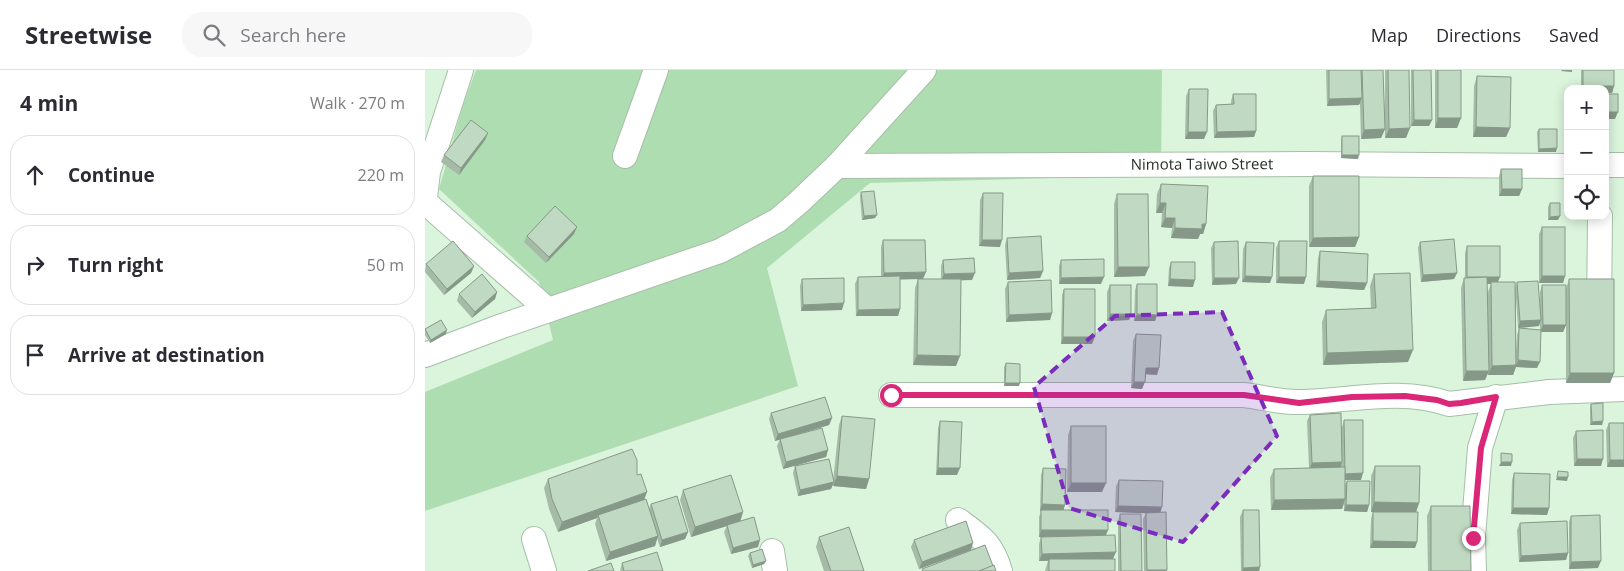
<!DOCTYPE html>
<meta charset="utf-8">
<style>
:root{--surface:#fff;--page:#f7f7f7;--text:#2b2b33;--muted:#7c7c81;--line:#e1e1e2}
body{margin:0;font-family:"Open Sans",sans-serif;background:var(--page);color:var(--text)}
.controls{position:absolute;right:15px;top:15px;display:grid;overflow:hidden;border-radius:10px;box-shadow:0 2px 12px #0003}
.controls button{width:45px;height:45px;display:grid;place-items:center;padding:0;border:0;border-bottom:1px solid var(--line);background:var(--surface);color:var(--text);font:25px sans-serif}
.stop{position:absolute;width:15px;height:15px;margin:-11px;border:4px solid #db2777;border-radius:50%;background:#fff}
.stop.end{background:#db2777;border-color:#fff;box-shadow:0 1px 5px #0008}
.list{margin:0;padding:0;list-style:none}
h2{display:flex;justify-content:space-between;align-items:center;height:65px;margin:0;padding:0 20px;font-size:21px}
h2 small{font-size:16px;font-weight:400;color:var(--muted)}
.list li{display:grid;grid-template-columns:32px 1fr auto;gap:15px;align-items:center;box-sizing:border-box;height:80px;margin:0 10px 10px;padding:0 10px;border:1px solid var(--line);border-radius:20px}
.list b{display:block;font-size:19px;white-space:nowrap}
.list em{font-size:16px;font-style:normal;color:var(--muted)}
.icon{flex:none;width:28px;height:28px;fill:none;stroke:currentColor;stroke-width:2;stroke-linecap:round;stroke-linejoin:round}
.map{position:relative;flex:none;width:1199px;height:501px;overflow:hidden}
header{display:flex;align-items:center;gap:30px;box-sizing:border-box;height:70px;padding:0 25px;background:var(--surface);border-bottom:1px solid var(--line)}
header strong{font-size:24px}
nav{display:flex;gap:28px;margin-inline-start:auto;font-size:18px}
.search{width:350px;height:45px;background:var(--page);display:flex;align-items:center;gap:12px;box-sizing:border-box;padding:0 18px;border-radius:20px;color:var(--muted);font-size:19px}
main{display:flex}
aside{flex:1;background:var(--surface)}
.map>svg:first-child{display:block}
.green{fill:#aeddb2}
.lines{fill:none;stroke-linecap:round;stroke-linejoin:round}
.minor-casing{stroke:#a7bfa8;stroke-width:26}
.minor{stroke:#fff;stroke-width:24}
.wall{fill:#a5bba7;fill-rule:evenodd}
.shaded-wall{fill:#869888}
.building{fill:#c0d9c2;stroke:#869888}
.route{stroke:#db2777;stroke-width:6}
.marked{fill:#7b2cbf;fill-opacity:0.2;stroke:#7b2cbf;stroke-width:4;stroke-dasharray:10 6;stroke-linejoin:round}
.labels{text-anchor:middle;stroke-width:4;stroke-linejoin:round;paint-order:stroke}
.street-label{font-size:15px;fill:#263027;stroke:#effef0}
</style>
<header>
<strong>Streetwise</strong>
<div class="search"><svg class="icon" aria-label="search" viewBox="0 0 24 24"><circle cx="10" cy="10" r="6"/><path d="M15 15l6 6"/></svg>Search here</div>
<nav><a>Map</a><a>Directions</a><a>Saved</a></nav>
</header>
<main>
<aside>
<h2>4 min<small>Walk · 270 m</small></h2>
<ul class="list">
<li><svg class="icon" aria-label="ahead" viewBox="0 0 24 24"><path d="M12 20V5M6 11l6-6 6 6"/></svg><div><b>Continue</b></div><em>220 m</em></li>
<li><svg class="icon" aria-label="right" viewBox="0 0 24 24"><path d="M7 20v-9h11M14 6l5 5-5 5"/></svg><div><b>Turn right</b></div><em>50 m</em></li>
<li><svg class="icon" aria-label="arrive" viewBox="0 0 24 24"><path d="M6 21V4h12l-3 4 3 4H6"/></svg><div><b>Arrive at destination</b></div></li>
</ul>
</aside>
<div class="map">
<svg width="1199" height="501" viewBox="0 0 1199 501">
<rect width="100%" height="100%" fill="#dbf4dc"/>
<path class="green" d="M 51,0 L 737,0 L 736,105 L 445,113 L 342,198 L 373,316 L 0,441 L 0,322 L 128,270 L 114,212 L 14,119 L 38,35 Z"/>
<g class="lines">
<defs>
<g id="minor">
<path d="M 200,86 L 231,0"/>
<path d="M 1180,95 L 1199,95"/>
<path id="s1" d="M 412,96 L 881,94 L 1143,96"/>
<path d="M 0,127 L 3,102 L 36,0"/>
<path d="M 0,132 L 123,240"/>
<path d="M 1174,242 L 1175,146"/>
<path d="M 0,285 L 77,256 L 295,181 L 353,150 L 374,132 L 412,96 L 499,0"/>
<path d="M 466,325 L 819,325 C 837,327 857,333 876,332 C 925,331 976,317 1024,334 L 1124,322 L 1199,319"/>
<path d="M 533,450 C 556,467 567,473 575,501"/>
<path d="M 109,469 L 119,501"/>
<path d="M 347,481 L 350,501"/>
<path d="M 1049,501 L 1048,467 L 1055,378 L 1071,327"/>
</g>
</defs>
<use href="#minor" class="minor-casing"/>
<use href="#minor" class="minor"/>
</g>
<g class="wall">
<path d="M 901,0 L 958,0 L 960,59 L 956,68 L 936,69 L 935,34 L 902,36 Z"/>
<path d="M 960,0 L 984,0 L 981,68 L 960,68 Z"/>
<path d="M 986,0 L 1006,0 L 1007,50 L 1004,56 L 986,56 Z"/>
<path d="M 1010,0 L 1036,0 L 1036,48 L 1032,58 L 1010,58 Z"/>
<path d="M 1156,0 L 1189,0 L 1189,16 L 1187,23 L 1180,19 L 1156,19 Z"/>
<path d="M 1052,6 L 1085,58 L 1081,67 L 1048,67 L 1049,16 Z"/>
<path d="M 764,19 L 779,69 L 760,69 L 761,26 Z"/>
<path d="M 808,24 L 831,61 L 829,67 L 789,68 L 788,41 L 791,35 L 806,34 L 806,31 Z"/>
<path d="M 1114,59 L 1131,82 L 1113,82 L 1112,62 Z"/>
<path d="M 63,63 L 60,70 L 34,105 L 16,92 L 19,85 Z"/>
<path d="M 917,66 L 933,89 L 916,88 L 916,70 Z"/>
<path d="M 1076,99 L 1097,119 L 1094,126 L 1074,126 L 1074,106 Z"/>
<path d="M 888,106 L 934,167 L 930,177 L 884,177 L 884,116 Z"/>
<path d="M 736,114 L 781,154 L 778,164 L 775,164 L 773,169 L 746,168 L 747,158 L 736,157 L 737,143 L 731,143 L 732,124 Z"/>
<path d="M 436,122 L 450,148 L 437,150 L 435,126 Z"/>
<path d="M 558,123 L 575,177 L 554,176 L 555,130 Z"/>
<path d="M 692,124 L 720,206 L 689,207 L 689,134 Z"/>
<path d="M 1125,133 L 1133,150 L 1123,150 L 1123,137 Z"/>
<path d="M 1117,157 L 1140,206 L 1138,213 L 1114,213 L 1114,164 Z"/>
<path d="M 149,164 L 121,193 L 99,172 L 102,166 Z"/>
<path d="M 582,168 L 618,201 L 615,208 L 582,210 L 580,175 Z"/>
<path d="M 458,170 L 498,209 L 516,209 L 516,196 L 518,190 L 547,210 L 536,210 L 531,296 L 488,295 L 490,218 L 493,209 L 475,209 L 475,239 L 473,246 L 431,246 L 430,214 L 433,207 L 456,207 L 456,177 Z"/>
<path d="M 854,171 L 879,214 L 851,213 L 851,178 Z"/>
<path d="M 789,172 L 811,214 L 787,215 L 786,178 Z"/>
<path d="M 821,172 L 845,213 L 817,212 L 818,179 Z"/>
<path d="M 995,172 L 1032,203 L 1029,209 L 996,212 L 993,178 Z"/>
<path d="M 1042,176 L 1073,212 L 1090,218 L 1092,212 L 1115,236 L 1115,222 L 1117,215 L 1141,255 L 1138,262 L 1116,262 L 1112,298 L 1091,297 L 1088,305 L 1063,305 L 1063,302 L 1060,310 L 1038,311 L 1036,218 L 1039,208 L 1040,208 L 1040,183 ZM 1062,214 L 1066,214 L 1063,222 L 1063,280 ZM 1091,228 L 1093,258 L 1114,256 L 1115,252 L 1115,260 L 1094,258 L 1092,265 L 1091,281 Z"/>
<path d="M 895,181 L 942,213 L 939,220 L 891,217 L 893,188 Z"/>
<path d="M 636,190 L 676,214 L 634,214 L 634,196 Z"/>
<path d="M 746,192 L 768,217 L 743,216 L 744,198 Z"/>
<path d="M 1,194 L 49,196 L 46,203 L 19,225 L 0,202 Z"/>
<path d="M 949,204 L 983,292 L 898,295 L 897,252 L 901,240 L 946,238 L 945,216 Z"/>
<path d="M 377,209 L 417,240 L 376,241 L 375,216 Z"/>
<path d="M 1144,209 L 1189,303 L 1185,313 L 1141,313 L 1141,219 Z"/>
<path d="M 583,212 L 627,243 L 625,250 L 581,252 L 580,219 Z"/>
<path d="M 712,214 L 732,245 L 730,251 L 709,251 L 710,220 Z"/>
<path d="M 685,215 L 706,244 L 704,250 L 682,251 L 682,222 Z"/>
<path d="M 639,219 L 667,274 L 636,274 L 637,225 Z"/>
<path d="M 72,222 L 70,229 L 47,248 L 32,231 L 34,224 Z"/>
<path d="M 0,259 L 21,264 L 5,273 L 0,265 Z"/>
<path d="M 711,264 L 732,305 L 720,304 L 717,319 L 706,318 L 708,271 Z"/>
<path d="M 581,293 L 594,316 L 579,316 L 579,297 Z"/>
<path d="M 1166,334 L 1178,351 L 1177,355 L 1165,355 L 1165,337 Z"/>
<path d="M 346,343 L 407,348 L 404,355 L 350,371 L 344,349 Z"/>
<path d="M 885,345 L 917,357 L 919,350 L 936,410 L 920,410 L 920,415 L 922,411 L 944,435 L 942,442 L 919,441 L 919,434 L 917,439 L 846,440 L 845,408 L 849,399 L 884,398 L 882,351 Z"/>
<path d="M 417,346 L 444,409 L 441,419 L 408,416 L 408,413 L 406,419 L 373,426 L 368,403 L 370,396 L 408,411 L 414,355 Z"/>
<path d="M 515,351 L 532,405 L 511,405 L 513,358 Z"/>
<path d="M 1184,353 L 1199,353 L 1199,397 L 1182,397 L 1181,360 Z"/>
<path d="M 646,356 L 677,422 L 642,422 L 643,365 Z"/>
<path d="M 1151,361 L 1176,396 L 1149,396 L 1148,368 Z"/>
<path d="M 355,369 L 403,380 L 401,387 L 358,399 L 352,376 Z"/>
<path d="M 950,396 L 994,433 L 991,442 L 992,472 L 990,478 L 945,478 L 946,449 L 948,442 L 946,442 L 946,406 Z"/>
<path d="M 618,398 L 638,440 L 683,460 L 681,465 L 688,489 L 664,489 L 690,501 L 620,501 L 623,491 L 614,491 L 614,474 L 616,467 L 620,467 L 614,467 L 614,447 L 616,441 L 615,441 L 616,405 Z"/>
<path d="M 1089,403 L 1124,438 L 1122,445 L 1086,444 L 1087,410 Z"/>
<path d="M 212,405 L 222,422 L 219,430 L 224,439 L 226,434 L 263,462 L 260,469 L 235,477 L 232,468 L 230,476 L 181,491 L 170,454 L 172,448 L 133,462 L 124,439 L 119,418 L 123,409 Z"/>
<path d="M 694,410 L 735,443 L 742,500 L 741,501 L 719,501 L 718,449 L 721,443 L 690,442 L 691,416 Z"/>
<path d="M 258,420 L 318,442 L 315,451 L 333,477 L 306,484 L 299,462 L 302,456 L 266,467 L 255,430 Z"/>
<path d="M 1006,436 L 1046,501 L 1003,501 L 1002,446 Z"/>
<path d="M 818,440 L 835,497 L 834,501 L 816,501 L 815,447 Z"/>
<path d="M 695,444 L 717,501 L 693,501 L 693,451 Z"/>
<path d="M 1146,446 L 1173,498 L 1144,499 L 1144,452 Z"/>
<path d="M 1095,453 L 1143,483 L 1141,490 L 1094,492 L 1092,460 Z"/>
<path d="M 394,467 L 439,501 L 399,501 L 391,477 Z"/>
<path d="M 489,470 L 546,480 L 494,499 L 486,477 Z"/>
<path d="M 325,483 L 341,491 L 339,494 L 327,498 L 323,486 Z"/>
<path d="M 197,493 L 238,501 L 195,501 Z"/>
</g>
<g class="shaded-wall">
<path d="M 1137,0 L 1147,0 L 1147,2 L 1136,1 Z"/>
<path d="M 1158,16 L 1189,16 L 1187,23 L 1180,23 L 1180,19 L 1158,19 Z"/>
<path d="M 937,28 L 934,35 L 902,36 L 904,29 Z"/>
<path d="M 1180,42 L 1193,42 L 1190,49 L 1180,49 Z"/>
<path d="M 1013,48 L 1036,48 L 1032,58 L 1010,58 Z"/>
<path d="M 989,50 L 1007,50 L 1004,56 L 986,56 Z"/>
<path d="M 1051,57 L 1085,58 L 1081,67 L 1048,67 Z"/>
<path d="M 985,58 L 981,68 L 960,68 L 964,59 Z"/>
<path d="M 960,59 L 956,68 L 936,69 L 939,60 Z"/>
<path d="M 831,61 L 829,67 L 789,68 L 792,62 Z"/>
<path d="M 763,62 L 782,62 L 779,69 L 760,69 Z"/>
<path d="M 63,63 L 60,70 L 34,105 L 36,98 Z"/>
<path d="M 1132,78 L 1131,82 L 1113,82 L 1114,79 Z"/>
<path d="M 917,85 L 934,85 L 933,89 L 916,88 Z"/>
<path d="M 1077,119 L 1097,119 L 1094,126 L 1074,126 Z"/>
<path d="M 735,133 L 741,133 L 737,143 L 731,143 Z"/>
<path d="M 452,145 L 450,148 L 437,150 L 439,146 Z"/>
<path d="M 1135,146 L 1133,150 L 1123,150 L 1125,147 Z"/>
<path d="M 740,148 L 750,148 L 747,158 L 736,157 Z"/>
<path d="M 777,154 L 781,154 L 778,164 L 775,164 L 773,169 L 746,168 L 750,158 Z"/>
<path d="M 152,157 L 149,164 L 121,193 L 124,187 Z"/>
<path d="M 934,167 L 930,177 L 884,177 L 888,168 Z"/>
<path d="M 557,170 L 577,170 L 575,177 L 554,176 Z"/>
<path d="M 49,196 L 46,203 L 19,225 L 22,219 Z"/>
<path d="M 693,197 L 724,197 L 720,206 L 689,207 Z"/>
<path d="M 618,201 L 615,208 L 582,210 L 584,203 Z"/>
<path d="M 501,202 L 498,209 L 456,210 L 459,203 Z"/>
<path d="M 550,203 L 547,210 L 516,211 L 519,204 Z"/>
<path d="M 1032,203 L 1029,209 L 996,212 L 998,205 Z"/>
<path d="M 820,206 L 847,207 L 845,213 L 817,212 Z"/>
<path d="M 1117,206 L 1140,206 L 1138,213 L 1114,213 Z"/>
<path d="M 679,207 L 676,214 L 634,214 L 636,208 Z"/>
<path d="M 854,207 L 881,207 L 879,214 L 851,213 Z"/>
<path d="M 1042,207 L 1075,207 L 1072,214 L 1040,214 Z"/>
<path d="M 789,208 L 814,208 L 811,214 L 787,215 Z"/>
<path d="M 745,209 L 770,210 L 768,217 L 743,216 Z"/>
<path d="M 894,211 L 942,213 L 939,220 L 891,217 Z"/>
<path d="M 72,222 L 70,229 L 47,248 L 50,242 Z"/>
<path d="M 419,233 L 417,240 L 376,241 L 378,235 Z"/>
<path d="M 475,239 L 473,246 L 431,246 L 433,240 Z"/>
<path d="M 627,243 L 625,250 L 581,252 L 584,245 Z"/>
<path d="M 685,244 L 706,244 L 704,250 L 682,251 Z"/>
<path d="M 712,244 L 732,245 L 730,251 L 709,251 Z"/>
<path d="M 1116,250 L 1114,256 L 1093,258 L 1095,251 Z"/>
<path d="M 1118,255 L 1141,255 L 1138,262 L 1115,262 Z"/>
<path d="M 22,260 L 21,264 L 5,273 L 6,270 Z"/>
<path d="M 638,267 L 670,267 L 667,274 L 636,274 Z"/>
<path d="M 988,280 L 983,292 L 898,295 L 902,283 Z"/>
<path d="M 492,285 L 535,286 L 531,296 L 488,295 Z"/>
<path d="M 1093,290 L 1115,292 L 1112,298 L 1091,297 L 1088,305 L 1063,305 L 1067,296 L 1091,295 Z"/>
<path d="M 721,298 L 734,298 L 732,305 L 718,304 Z"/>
<path d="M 1041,301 L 1064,301 L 1060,310 L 1038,311 Z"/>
<path d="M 1145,303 L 1189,303 L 1185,313 L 1141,313 Z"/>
<path d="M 709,312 L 720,312 L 717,319 L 706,318 Z"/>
<path d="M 580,313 L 595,313 L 594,316 L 579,316 Z"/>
<path d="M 407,348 L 404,355 L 350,371 L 353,364 Z"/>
<path d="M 1178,351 L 1177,355 L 1165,355 L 1167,352 Z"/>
<path d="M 403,380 L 401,387 L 358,399 L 361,392 Z"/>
<path d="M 1152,389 L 1178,389 L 1176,396 L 1149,396 Z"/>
<path d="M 1185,390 L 1199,390 L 1199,397 L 1182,397 Z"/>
<path d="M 917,392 L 915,398 L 884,399 L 887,393 Z"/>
<path d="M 1076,392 L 1087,392 L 1086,396 L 1074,396 Z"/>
<path d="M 513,398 L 535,398 L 532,405 L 511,405 Z"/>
<path d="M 938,403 L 936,410 L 917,410 L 920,404 Z"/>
<path d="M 412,406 L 444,409 L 441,419 L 408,416 Z"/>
<path d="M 1132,407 L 1143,407 L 1142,411 L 1131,410 Z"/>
<path d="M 409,412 L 406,419 L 373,426 L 375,420 Z"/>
<path d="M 646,413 L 681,413 L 677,422 L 642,422 Z"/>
<path d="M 222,422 L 218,432 L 173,445 L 172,448 L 133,462 L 137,452 Z"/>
<path d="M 920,429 L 917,439 L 846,440 L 849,430 Z"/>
<path d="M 949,432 L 994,433 L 991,442 L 946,442 Z"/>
<path d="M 617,434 L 640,435 L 638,442 L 615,441 Z"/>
<path d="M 921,435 L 944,435 L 942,442 L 919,441 Z"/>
<path d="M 693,436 L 737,437 L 735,444 L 690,442 Z"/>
<path d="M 1088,438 L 1124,438 L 1122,445 L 1086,444 Z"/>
<path d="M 318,442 L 315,452 L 266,467 L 270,457 Z"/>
<path d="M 616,460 L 683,460 L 680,467 L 614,467 Z"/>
<path d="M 263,462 L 260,469 L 235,477 L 237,470 Z"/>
<path d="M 233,466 L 230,476 L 181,491 L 185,482 Z"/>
<path d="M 335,470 L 333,477 L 306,484 L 308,478 Z"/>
<path d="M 948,471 L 992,472 L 990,478 L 945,478 Z"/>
<path d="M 548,473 L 546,480 L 494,499 L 497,492 Z"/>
<path d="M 691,482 L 688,489 L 614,491 L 617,484 Z"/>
<path d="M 1143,483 L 1141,490 L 1094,492 L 1096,486 Z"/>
<path d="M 341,491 L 339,494 L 327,498 L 328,495 Z"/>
<path d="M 1176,491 L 1173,498 L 1144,499 L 1146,492 Z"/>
<path d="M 835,497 L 834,501 L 817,501 L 818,498 Z"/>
<path d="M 722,500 L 742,500 L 741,501 L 721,501 Z"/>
</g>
<g class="building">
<path d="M 904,0 L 936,0 L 937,28 L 904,29 Z"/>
<path d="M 937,0 L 958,0 L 960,59 L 939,60 Z"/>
<path d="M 963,0 L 984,0 L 985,58 L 964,59 Z"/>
<path d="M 988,0 L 1006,0 L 1007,50 L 989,50 Z"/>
<rect x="1013" y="0" width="23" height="48"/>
<rect x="1158" y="0" width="31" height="16"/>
<path d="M 1052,6 L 1086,7 L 1085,58 L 1051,57 Z"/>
<path d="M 764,19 L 783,19 L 782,62 L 763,62 Z"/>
<path d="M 808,24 L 831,24 L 831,61 L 792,62 L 791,35 L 809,34 Z"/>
<rect x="1180" y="24" width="13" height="18"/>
<path d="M 46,50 L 63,63 L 36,98 L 19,85 Z"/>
<path d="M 1114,59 L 1132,59 L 1132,78 L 1114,79 Z"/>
<rect x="917" y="66" width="17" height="19"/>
<path d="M 1076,99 L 1097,99 L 1097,119 L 1077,119 Z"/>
<path d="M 888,106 L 934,106 L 934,167 L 888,168 Z"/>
<path d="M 736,114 L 783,116 L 781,154 L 777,154 L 777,159 L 750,158 L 750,148 L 740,148 L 741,133 L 735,133 Z"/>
<path d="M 449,121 L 452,145 L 439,146 L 436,122 Z"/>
<path d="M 558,123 L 578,123 L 577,170 L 557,170 Z"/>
<path d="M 692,124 L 723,124 L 724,197 L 693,197 Z"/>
<path d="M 1125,133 L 1135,133 L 1135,146 L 1125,147 Z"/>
<path d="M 130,136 L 152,157 L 124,187 L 102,166 Z"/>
<rect x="1117" y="157" width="23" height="49"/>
<path d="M 616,166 L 618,201 L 584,203 L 582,168 Z"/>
<path d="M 1029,169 L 1032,203 L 998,205 L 995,172 Z"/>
<path d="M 458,170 L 500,170 L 501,202 L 459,203 Z"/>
<path d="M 28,171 L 49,196 L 22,219 L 1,194 Z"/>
<path d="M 813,171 L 814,208 L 789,208 L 789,172 Z"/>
<path d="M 854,171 L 882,171 L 881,207 L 854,207 Z"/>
<path d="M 821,172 L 849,173 L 847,207 L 820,206 Z"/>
<rect x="1042" y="176" width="33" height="31"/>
<path d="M 895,181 L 943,184 L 942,213 L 894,211 Z"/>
<path d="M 549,188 L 550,203 L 519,204 L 518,190 Z"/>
<path d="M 679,189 L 679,207 L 636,208 L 636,190 Z"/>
<path d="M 746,192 L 770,192 L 770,210 L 745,209 Z"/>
<path d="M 985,203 L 988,280 L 902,283 L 901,240 L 951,238 L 949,204 Z"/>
<path d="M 57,204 L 72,222 L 50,242 L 34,224 Z"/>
<path d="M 475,206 L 475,239 L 433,240 L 433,207 Z"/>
<path d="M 1062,207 L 1064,301 L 1041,301 L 1039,208 Z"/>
<path d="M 419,208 L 419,233 L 378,235 L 377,209 Z"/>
<path d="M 493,209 L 536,209 L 535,286 L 492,285 Z"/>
<path d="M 1144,209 L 1189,209 L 1189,303 L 1145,303 Z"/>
<path d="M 626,210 L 627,243 L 584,245 L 583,212 Z"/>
<path d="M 1113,211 L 1116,250 L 1095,251 L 1092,212 Z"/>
<path d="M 1066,212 L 1090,212 L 1091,295 L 1067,296 Z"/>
<path d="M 712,214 L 732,214 L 732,245 L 712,244 Z"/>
<rect x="685" y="215" width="21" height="29"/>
<path d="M 1117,215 L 1141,215 L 1141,255 L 1118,255 Z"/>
<path d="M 639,219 L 670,219 L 670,267 L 638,267 Z"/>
<path d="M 16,250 L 22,260 L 6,270 L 0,259 Z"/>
<path d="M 1094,258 L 1116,260 L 1115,292 L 1093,290 Z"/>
<path d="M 711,264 L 736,265 L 734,298 L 721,298 L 720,312 L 709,312 Z"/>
<path d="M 581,293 L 595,294 L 595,313 L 580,313 Z"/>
<path d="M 400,327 L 407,348 L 353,364 L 346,343 Z"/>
<path d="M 1178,333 L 1178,351 L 1167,352 L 1166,334 Z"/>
<path d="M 916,343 L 917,392 L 887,393 L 885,345 Z"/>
<path d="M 417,346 L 450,349 L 444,409 L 412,406 Z"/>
<path d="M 919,350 L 938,350 L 938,403 L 920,404 Z"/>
<path d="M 515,351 L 537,352 L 535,398 L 513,398 Z"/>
<path d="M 1184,353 L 1199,353 L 1199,390 L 1185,390 Z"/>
<rect x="646" y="356" width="35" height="57"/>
<path d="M 397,358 L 403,380 L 361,392 L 355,369 Z"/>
<path d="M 1178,360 L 1178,389 L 1152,389 L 1151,361 Z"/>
<path d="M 207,379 L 212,390 L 212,405 L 216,404 L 222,422 L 137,452 L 127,429 L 123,409 Z"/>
<path d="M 1076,383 L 1087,384 L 1087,392 L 1076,392 Z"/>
<path d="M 404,389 L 409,412 L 375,420 L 370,396 Z"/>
<path d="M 950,396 L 995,396 L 994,433 L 949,432 Z"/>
<path d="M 920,397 L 920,429 L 849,430 L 849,399 Z"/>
<path d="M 618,398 L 641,399 L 640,435 L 617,434 Z"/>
<path d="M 1133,401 L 1143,402 L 1143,407 L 1132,407 Z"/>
<path d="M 1089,403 L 1125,404 L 1124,438 L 1088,438 Z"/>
<path d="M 306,405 L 318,442 L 270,457 L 258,420 Z"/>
<path d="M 694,410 L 738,411 L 737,437 L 693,436 Z"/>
<path d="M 922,411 L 945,411 L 944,435 L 921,435 Z"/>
<path d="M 252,426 L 263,462 L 237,470 L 226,434 Z"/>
<path d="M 221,429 L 233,466 L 185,482 L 173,445 Z"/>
<path d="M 1006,436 L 1045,436 L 1046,501 L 1006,501 Z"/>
<rect x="616" y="440" width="67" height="20"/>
<path d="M 818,440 L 834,440 L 835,497 L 818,498 Z"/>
<path d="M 741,442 L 742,500 L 722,500 L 721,443 Z"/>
<path d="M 948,442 L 993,442 L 992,472 L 948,471 Z"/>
<path d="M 695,444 L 716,444 L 717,501 L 696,501 Z"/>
<path d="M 1175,445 L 1176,491 L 1146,492 L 1146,446 Z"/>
<path d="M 329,447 L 335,470 L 308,478 L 302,455 Z"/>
<path d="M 541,451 L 548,473 L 497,492 L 489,470 Z"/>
<path d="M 1142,451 L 1143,483 L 1096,486 L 1095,453 Z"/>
<path d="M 424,457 L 439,501 L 406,501 L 394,467 Z"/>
<path d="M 690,465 L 691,482 L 617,484 L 616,467 Z"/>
<path d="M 560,475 L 568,496 L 554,501 L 498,501 L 497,499 Z"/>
<path d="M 337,479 L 341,491 L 328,495 L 325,483 Z"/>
<path d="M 232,482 L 238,501 L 199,501 L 197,493 Z"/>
<rect x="624" y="489" width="66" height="12"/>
<path d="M 186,493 L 189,501 L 163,501 Z"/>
<path d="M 569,495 L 571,501 L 554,501 Z"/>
</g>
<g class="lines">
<path class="route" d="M 466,325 L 819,325 L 874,333 L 927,327 L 980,326 L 1012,330 L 1024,334 L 1036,333 L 1071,327 L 1056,378 L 1048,468"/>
</g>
<path class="marked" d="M 797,242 L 852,366 L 758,472 L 644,438 L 609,317 L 690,246 Z"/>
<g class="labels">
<g class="street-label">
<text dy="5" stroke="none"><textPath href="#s1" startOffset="365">Nimota Taiwo Street</textPath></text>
</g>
</g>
</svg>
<div class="controls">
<button>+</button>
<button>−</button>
<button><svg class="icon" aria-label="locate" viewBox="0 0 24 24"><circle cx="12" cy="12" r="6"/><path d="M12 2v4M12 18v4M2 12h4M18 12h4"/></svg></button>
</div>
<div class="stop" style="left:466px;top:325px"></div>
<div class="stop end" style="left:1048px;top:468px"></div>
</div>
</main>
